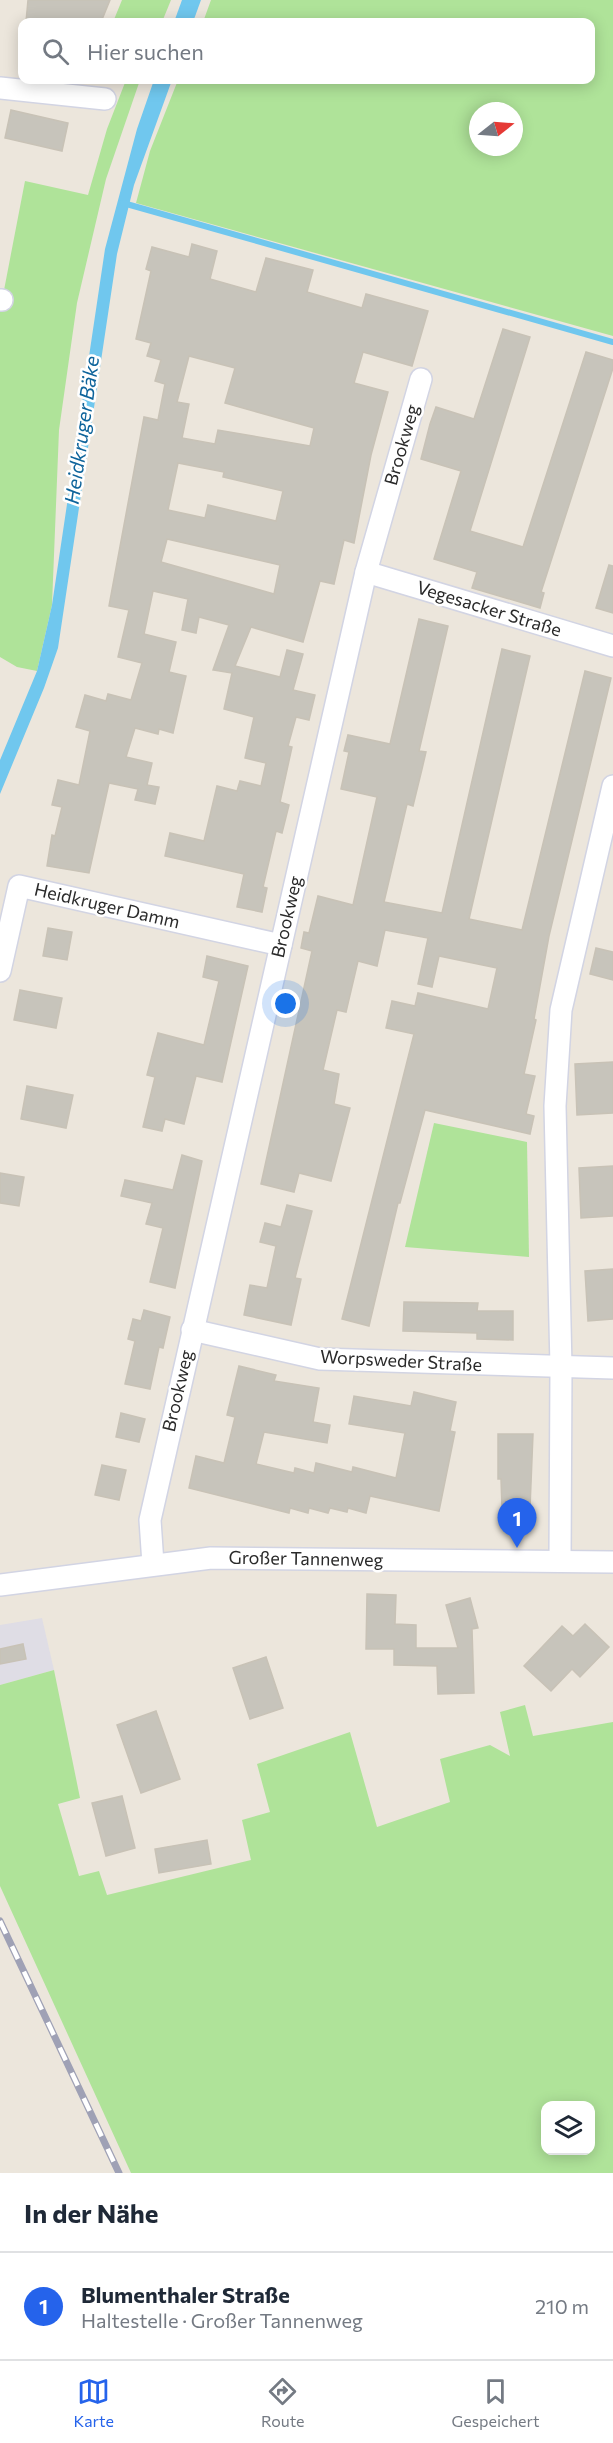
<!DOCTYPE html>
<html lang="de">
<meta charset="utf-8">
<style>
:root{--surface:#fff;--page:#f2f2f3;--text:#1f2937;--muted:#747a83;--line:#e0e1e3;--accent:#2563eb}
body{margin:0;font-family:Commissioner,sans-serif;background:var(--page);color:var(--text)}
.controls{position:absolute;right:18px;bottom:18px;display:grid;overflow:hidden;border-radius:12px;box-shadow:0 3px 15px #0003}
.controls button{width:54px;height:54px;display:grid;place-items:center;padding:0;border:0;border-bottom:2px solid var(--line);background:var(--surface);color:var(--text);font:30px sans-serif}
.compass{position:absolute;left:469px;top:102px;width:54px;height:54px;border-radius:50%;background:var(--surface);box-shadow:0 3px 15px #0003;rotate:73deg}
.you{position:absolute;left:286px;top:1004px;width:21px;height:21px;margin:-15px;border:4px solid #fff;border-radius:50%;background:#1a73e8;box-shadow:0 0 0 9px #1a73e833}
.badge{display:grid;place-items:center;width:39px;height:39px;border-radius:50%;background:var(--accent);color:#fff;font-size:20px;font-weight:700}
.pin{position:absolute;translate:-50% -50px;filter:drop-shadow(0 2px 3px #0008)}
.pin::after{content:'';position:absolute;top:32px;width:21px;height:18px;background:inherit;clip-path:polygon(0 0,100% 0,50% 100%)}
.list{margin:0;padding:0;list-style:none}
h2{display:flex;justify-content:space-between;align-items:center;height:78px;margin:0;padding:0 24px;font-size:26px}
h2 small{font-size:20px;font-weight:400;color:var(--muted)}
.list li{display:grid;grid-template-columns:39px 1fr auto;gap:18px;align-items:center;box-sizing:border-box;height:108px;padding:0 24px;border-top:2px solid var(--line)}
.list b{display:block;font-size:22px;white-space:nowrap}
.list p{margin:0;font-size:20px;white-space:nowrap;color:var(--muted)}
.list em{font-size:20px;font-style:normal;color:var(--muted)}
.icon{flex:none;width:33px;height:33px;fill:none;stroke:currentColor;stroke-width:2;stroke-linecap:round;stroke-linejoin:round}
.map{position:relative;flex:none;width:613px;height:2173px;overflow:hidden}
.search{position:absolute;background:var(--surface);box-shadow:0 3px 15px #0003;left:18px;right:18px;top:18px;height:66px;display:flex;align-items:center;gap:15px;box-sizing:border-box;padding:0 21px;border-radius:12px;color:var(--muted);font-size:22px}
.sheet{height:186px;background:var(--surface)}
nav{display:flex;justify-content:space-around;align-items:center;box-sizing:border-box;height:84px;border-top:2px solid var(--line);background:var(--surface);font-size:16px;color:var(--muted)}
nav a{display:grid;justify-items:center;gap:3px}
nav .on{color:var(--accent)}
.map>svg:first-child{display:block}
.industrial{fill:#dfdde5}
.green{fill:#afe399;fill-rule:evenodd}
.water{fill:#70c7ee}
.lines{fill:none;stroke-linecap:round;stroke-linejoin:round}
.stream{stroke:#70c7ee;stroke-width:6}
.building{fill:#c7c4bb;stroke:#c8c2b6;stroke-width:1.5;fill-rule:evenodd}
.minor-casing{stroke:#d2d4e3;stroke-width:24}
.minor{stroke:#fff;stroke-width:21}
.rail-casing{stroke:#9fa1b5;stroke-width:7}
.rail{stroke:#fff;stroke-width:4.5;stroke-dasharray:14;stroke-linecap:butt}
.labels{text-anchor:middle;stroke-width:5;stroke-linejoin:round;paint-order:stroke}
.street-label{font-size:18px;fill:#2a2a2a;stroke:#fff}
.water-label{font-size:20px;font-style:italic;fill:#0e649b;stroke:#fff}
</style>
<div class="map">
<svg width="613" height="2173" viewBox="0 0 613 2173">
<rect width="100%" height="100%" fill="#ece6dc"/>
<path class="industrial" d="M 42,1618 L 54,1670 L 0,1685 L 0,1625 Z"/>
<g class="green">
<path d="M 122,0 L 171,0 L 162,22 L 113,22 Z"/>
<path d="M 211,0 L 613,0 L 613,336 L 136,203 L 150,151 L 178,80 L 590,80 L 590,22 L 203,22 ZM 478,111 L 514,111 L 514,147 L 478,147 Z"/>
<path d="M 126,80 L 140,80 L 106,179 L 77,303 L 59,430 L 52,605 L 37,671 L 17,667 L 0,657 L 0,311 L 25,181 L 88,195 L 107,129 Z"/>
<path d="M 434,1123 L 527,1142 L 529,1257 L 405,1247 Z"/>
<path d="M 54,1670 L 80,1798 L 58,1804 L 79,1876 L 99,1871 L 107,1895 L 251,1860 L 242,1820 L 270,1812 L 257,1764 L 350,1732 L 377,1827 L 450,1802 L 440,1759 L 490,1745 L 510,1756 L 500,1712 L 525,1705 L 533,1736 L 613,1722 L 613,2173 L 131,2173 L 0,1886 L 0,1685 ZM 546,2106 L 590,2106 L 590,2150 L 546,2150 Z"/>
</g>
<g class="water">
<path d="M 182,0 L 201,0 L 193,22 L 174,22 Z"/>
<path d="M 154,80 L 172,80 L 134,185 L 117,254 L 58,648 L 44,688 L 0,794 L 0,760 L 37,671 L 52,605 L 105,249 L 137,129 Z"/>
</g>
<g class="lines">
<path class="stream" d="M 123,203 L 613,342"/>
</g>
<g class="building">
<path d="M 28,0 L 110,0 L 101,22 L 26,22 Z"/>
<path d="M 11,110 L 68,123 L 62,151 L 5,138 Z"/>
<path d="M 192,244 L 217,251 L 210,279 L 256,292 L 266,258 L 313,270 L 307,292 L 362,308 L 366,294 L 428,311 L 412,366 L 363,352 L 354,383 L 388,392 L 371,455 L 354,543 L 344,540 L 334,584 L 320,581 L 303,642 L 251,627 L 235,666 L 280,677 L 287,650 L 303,654 L 293,690 L 315,695 L 309,720 L 296,717 L 288,746 L 292,747 L 280,802 L 289,805 L 282,833 L 276,831 L 263,887 L 267,888 L 262,912 L 237,907 L 244,874 L 165,856 L 170,833 L 204,841 L 217,786 L 237,791 L 240,781 L 261,786 L 266,763 L 245,758 L 254,717 L 224,709 L 232,673 L 213,670 L 229,625 L 199,617 L 196,633 L 182,630 L 188,599 L 153,591 L 144,634 L 176,642 L 169,672 L 186,676 L 173,733 L 159,729 L 158,734 L 135,728 L 126,757 L 152,763 L 147,785 L 159,787 L 155,804 L 135,800 L 138,789 L 109,783 L 89,873 L 47,866 L 52,835 L 55,836 L 62,807 L 52,805 L 58,780 L 79,785 L 90,731 L 76,727 L 85,695 L 106,701 L 108,694 L 131,700 L 142,663 L 118,657 L 129,610 L 109,606 L 144,417 L 158,420 L 165,384 L 155,381 L 161,360 L 147,356 L 151,343 L 136,339 L 151,271 L 146,269 L 152,247 L 189,257 ZM 189,356 L 235,368 L 225,403 L 314,428 L 310,446 L 218,430 L 215,444 L 182,438 L 189,404 L 177,402 ZM 178,463 L 224,472 L 223,477 L 283,491 L 276,521 L 208,505 L 205,518 L 168,510 ZM 167,539 L 280,565 L 274,594 L 161,562 Z"/>
<path d="M 503,329 L 530,337 L 470,531 L 523,547 L 586,352 L 613,360 L 613,368 L 541,592 L 544,593 L 540,608 L 472,588 L 477,572 L 434,559 L 461,471 L 421,459 L 430,424 L 436,407 L 474,419 Z"/>
<path d="M 609,565 L 613,566 L 613,613 L 596,608 Z"/>
<path d="M 419,619 L 448,626 L 419,751 L 426,752 L 422,769 L 413,806 L 407,804 L 384,902 L 442,913 L 502,649 L 530,656 L 469,919 L 522,930 L 585,671 L 611,678 L 549,936 L 534,1019 L 536,1020 L 524,1074 L 535,1076 L 526,1114 L 534,1116 L 530,1134 L 425,1110 L 400,1203 L 398,1203 L 369,1326 L 342,1319 L 414,1034 L 386,1028 L 392,1001 L 415,1006 L 418,993 L 488,1009 L 497,968 L 439,956 L 432,987 L 418,984 L 428,938 L 385,930 L 377,966 L 358,961 L 346,1012 L 337,1010 L 323,1070 L 339,1074 L 334,1104 L 350,1108 L 331,1181 L 299,1173 L 294,1192 L 261,1184 L 312,951 L 301,948 L 304,932 L 309,933 L 318,896 L 353,905 L 377,797 L 341,789 L 349,752 L 344,751 L 348,735 L 390,744 Z"/>
<path d="M 48,928 L 72,932 L 67,960 L 43,956 Z"/>
<path d="M 596,948 L 613,952 L 613,980 L 590,974 Z"/>
<path d="M 207,956 L 248,966 L 222,1082 L 196,1076 L 184,1124 L 165,1119 L 162,1131 L 143,1127 L 155,1077 L 147,1075 L 158,1033 L 204,1045 L 219,981 L 203,977 Z"/>
<path d="M 20,990 L 62,998 L 56,1028 L 14,1020 Z"/>
<path d="M 613,1062 L 613,1113 L 577,1115 L 575,1064 Z"/>
<path d="M 27,1086 L 73,1095 L 66,1128 L 21,1119 Z"/>
<path d="M 182,1155 L 202,1161 L 175,1288 L 150,1282 L 163,1228 L 146,1224 L 152,1203 L 121,1196 L 125,1180 L 173,1190 Z"/>
<path d="M 613,1166 L 613,1216 L 581,1218 L 579,1168 Z"/>
<path d="M 0,1173 L 24,1177 L 19,1206 L 0,1203 Z"/>
<path d="M 287,1205 L 312,1211 L 295,1278 L 301,1279 L 291,1325 L 244,1315 L 250,1285 L 267,1288 L 276,1246 L 260,1242 L 265,1223 L 281,1227 Z"/>
<path d="M 613,1269 L 613,1319 L 588,1321 L 585,1271 Z"/>
<path d="M 404,1302 L 478,1303 L 477,1311 L 513,1311 L 513,1340 L 477,1339 L 477,1333 L 403,1331 Z"/>
<path d="M 144,1310 L 170,1317 L 163,1348 L 159,1347 L 150,1389 L 125,1384 L 135,1341 L 128,1339 L 133,1319 L 141,1321 Z"/>
<path d="M 239,1366 L 276,1375 L 274,1381 L 319,1388 L 313,1422 L 330,1425 L 327,1443 L 264,1432 L 256,1464 L 294,1473 L 295,1468 L 314,1473 L 316,1463 L 352,1472 L 353,1467 L 396,1478 L 405,1433 L 349,1424 L 354,1396 L 411,1406 L 414,1392 L 456,1402 L 450,1431 L 455,1432 L 439,1511 L 370,1496 L 366,1513 L 348,1508 L 347,1512 L 330,1508 L 328,1513 L 309,1508 L 308,1513 L 290,1508 L 289,1513 L 189,1488 L 196,1456 L 224,1463 L 235,1417 L 227,1415 Z"/>
<path d="M 121,1413 L 145,1419 L 139,1442 L 116,1437 Z"/>
<path d="M 498,1434 L 533,1434 L 530,1508 L 502,1508 L 501,1479 L 498,1479 Z"/>
<path d="M 102,1465 L 126,1470 L 119,1500 L 95,1495 Z"/>
<path d="M 367,1594 L 396,1595 L 395,1624 L 416,1625 L 416,1648 L 458,1648 L 446,1605 L 470,1598 L 478,1628 L 472,1629 L 474,1693 L 438,1694 L 437,1666 L 394,1665 L 394,1649 L 366,1649 Z"/>
<path d="M 585,1624 L 609,1647 L 580,1677 L 572,1669 L 551,1691 L 524,1666 L 562,1626 L 573,1636 Z"/>
<path d="M 23,1644 L 26,1659 L 0,1664 L 0,1649 Z"/>
<path d="M 266,1657 L 283,1708 L 250,1719 L 233,1668 Z"/>
<path d="M 156,1711 L 180,1779 L 141,1793 L 117,1725 Z"/>
<path d="M 122,1796 L 135,1848 L 106,1856 L 92,1803 Z"/>
<path d="M 207,1840 L 211,1864 L 159,1873 L 155,1849 Z"/>
</g>
<g class="lines">
<defs>
<g id="minor">
<path d="M 0,88 L 105,99"/>
<path d="M 0,300 L 2,300"/>
<path d="M 366,572 L 613,646"/>
<path d="M 0,971 L 19,886 L 281,945"/>
<path d="M 192,1330 L 320,1359 L 613,1368"/>
<path d="M 560,1560 L 561,1367 L 555,1106 L 561,1010 L 613,786"/>
<path d="M 153,1564 L 150,1520 L 366,572 L 421,379"/>
<path d="M 0,1585 L 211,1558 L 613,1562"/>
</g>
</defs>
<use href="#minor" class="minor-casing"/>
<use href="#minor" class="minor"/>
<defs>
<path id="rail" d="M 0,1921 L 119,2173"/>
</defs>
<use href="#rail" class="rail-casing"/>
<use href="#rail" class="rail"/>
</g>
<g class="labels">
<g class="street-label">
<text transform="translate(402 445) rotate(-74)" y="6">Brookweg</text>
<text transform="translate(489 609) rotate(17)" y="6">Vegesacker Straße</text>
<text transform="translate(107 906) rotate(13)" y="6">Heidkruger Damm</text>
<text transform="translate(287 917) rotate(-77)" y="6">Brookweg</text>
<text transform="translate(401 1361) rotate(3)" y="6">Worpsweder Straße</text>
<text transform="translate(178 1391) rotate(-77)" y="6">Brookweg</text>
<text transform="translate(306 1559) rotate(1)" y="6">Großer Tannenweg</text>
</g>
<g class="water-label">
<text transform="translate(82 430) rotate(-82)" y="7">Heidkruger Bäke</text>
</g>
</g>
</svg>
<div class="controls">
<button><svg class="icon" aria-label="layers" viewBox="0 0 24 24"><path d="M12 4l9 5-9 5-9-5zM3 14l9 5 9-5"/></svg></button>
</div>
<svg class="compass" viewBox="-18 -18 36 36"><path d="M0-13l5 13h-10z" fill="#e53935"/><path d="M0 13l5-13h-10z" fill="#747a83"/></svg>
<div class="you"></div>
<div class="pin badge" style="left:517px;top:1548px">1</div>
<div class="search"><svg class="icon" aria-label="search" viewBox="0 0 24 24"><circle cx="10" cy="10" r="6"/><path d="M15 15l6 6"/></svg>Hier suchen</div>
</div>
<section class="sheet">
<h2>In der Nähe<small></small></h2>
<ul class="list">
<li><span class="badge">1</span><div><b>Blumenthaler Straße</b><p>Haltestelle · Großer Tannenweg</p></div><em>210 m</em></li>
</ul>
</section>
<nav>
<a class="on"><svg class="icon" aria-label="map" viewBox="0 0 24 24"><path d="M3 6l6-2 6 2 6-2v14l-6 2-6-2-6 2zM9 4v14M15 6v14"/></svg>Karte</a>
<a><svg class="icon" aria-label="directions" viewBox="0 0 24 24"><path d="M12 3l9 9-9 9-9-9zM9 14v-3h6M13 9l2 2-2 2"/></svg>Route</a>
<a><svg class="icon" aria-label="saved" viewBox="0 0 24 24"><path d="M7 4h10v16l-5-4-5 4z"/></svg>Gespeichert</a>
</nav>
